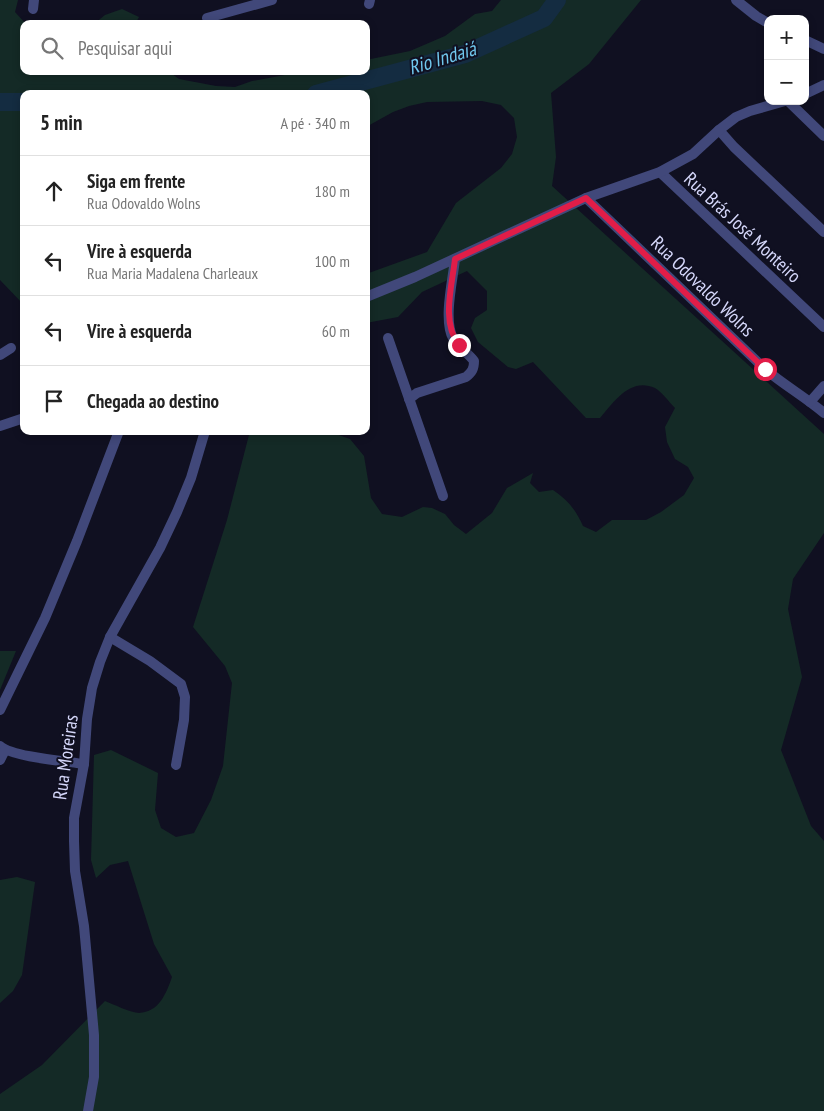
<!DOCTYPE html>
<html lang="pt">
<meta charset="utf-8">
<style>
:root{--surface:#fff;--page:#f6f6f6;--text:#222;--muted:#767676;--line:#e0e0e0}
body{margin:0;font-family:"PT Sans Narrow",sans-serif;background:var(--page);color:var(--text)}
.controls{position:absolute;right:15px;top:15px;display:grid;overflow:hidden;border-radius:10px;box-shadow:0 2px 8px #0003}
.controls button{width:45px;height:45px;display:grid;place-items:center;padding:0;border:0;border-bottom:1px solid var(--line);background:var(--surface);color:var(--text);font:25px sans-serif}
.stop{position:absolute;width:15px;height:15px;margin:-11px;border:4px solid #e11d48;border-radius:50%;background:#fff}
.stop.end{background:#e11d48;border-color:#fff;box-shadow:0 1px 5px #0008}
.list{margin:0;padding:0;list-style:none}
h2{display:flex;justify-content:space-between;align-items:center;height:65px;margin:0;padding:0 20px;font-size:21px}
h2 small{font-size:16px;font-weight:400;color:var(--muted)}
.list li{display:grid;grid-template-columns:32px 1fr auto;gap:15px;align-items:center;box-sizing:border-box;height:70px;padding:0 20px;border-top:1px solid var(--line)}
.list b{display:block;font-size:19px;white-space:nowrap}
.list p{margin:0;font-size:16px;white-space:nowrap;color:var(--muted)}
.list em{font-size:16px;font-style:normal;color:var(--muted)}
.icon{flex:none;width:28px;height:28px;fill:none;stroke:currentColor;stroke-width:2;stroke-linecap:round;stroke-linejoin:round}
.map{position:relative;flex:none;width:824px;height:1111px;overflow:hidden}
.search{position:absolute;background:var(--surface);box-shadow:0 2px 8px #0003;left:20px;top:20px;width:350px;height:55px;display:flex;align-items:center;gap:12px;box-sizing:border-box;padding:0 18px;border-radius:10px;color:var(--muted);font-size:19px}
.panel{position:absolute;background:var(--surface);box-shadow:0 2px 8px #0003;left:20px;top:90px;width:350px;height:345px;border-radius:10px}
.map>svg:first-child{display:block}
.green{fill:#142a26}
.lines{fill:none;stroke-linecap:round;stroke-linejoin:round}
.river{stroke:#142c41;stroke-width:18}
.minor{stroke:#41487a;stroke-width:10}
.route{stroke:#e11d48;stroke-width:6}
.labels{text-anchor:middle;stroke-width:4;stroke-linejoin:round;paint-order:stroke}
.street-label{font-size:19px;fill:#d5d7fa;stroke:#101021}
.water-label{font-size:20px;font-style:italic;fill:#70c7ed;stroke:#101021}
</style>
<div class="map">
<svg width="824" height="1111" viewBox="0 0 824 1111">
<rect width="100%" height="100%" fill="#101021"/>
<g class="green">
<path d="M 0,0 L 18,0 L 15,12 L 26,24 L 24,24 L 24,71 L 168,71 L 179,79 L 216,86 L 235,87 L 252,81 L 306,71 L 366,71 L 366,60 L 410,51 L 445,36 L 475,14 L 492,11 L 501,0 L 641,0 L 589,64 L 551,93 L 556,157 L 552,186 L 824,434 L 824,533 L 793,579 L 788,609 L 802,677 L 781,750 L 811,826 L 824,841 L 824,1111 L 0,1111 L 0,1094 L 42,1065 L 105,1001 C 113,1004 131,1013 139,1013 C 159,1012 166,994 172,977 L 154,944 L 128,861 L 110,865 L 96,878 L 91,860 L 94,755 L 111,750 L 158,773 L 155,810 L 161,828 L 176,837 L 194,833 L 211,800 L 223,766 L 232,683 L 225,666 L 193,627 L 227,520 L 250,431 L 327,431 L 350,439 L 364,456 L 371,498 L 382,514 L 402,517 L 423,507 L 432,508 L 445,514 L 454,525 L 466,534 L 492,513 L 507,488 L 533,473 L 530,483 L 539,492 L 553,490 C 567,499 576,510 583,526 L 596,532 L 612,520 L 646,520 L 661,512 L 684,495 L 694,478 L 688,467 L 675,459 L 667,442 L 665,427 L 675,408 C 669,402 662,392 655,388 C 630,377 614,402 600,418 L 586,418 L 533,362 L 516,369 L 508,367 L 478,342 L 471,328 L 475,318 L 487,310 L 487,291 L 467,271 L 422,292 L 398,317 L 366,323 L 366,274 L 427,252 L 456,203 L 501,168 L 512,154 L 517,137 L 514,118 L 501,105 L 482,101 L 427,102 L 409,106 L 393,112 L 366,127 L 366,94 L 24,94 L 24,305 L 0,280 Z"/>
<path d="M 122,9 L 139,17 L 135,24 L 94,24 L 105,15 Z"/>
<path d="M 0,651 L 16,651 L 0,690 Z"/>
<path d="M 17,877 L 35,882 L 22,975 L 13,991 L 0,1003 L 0,880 Z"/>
</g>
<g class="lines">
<g class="river">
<path d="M 316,94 L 465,54 L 544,18 L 557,0"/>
<path d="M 0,102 L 24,102"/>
</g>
<g class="minor">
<path d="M 736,0 L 756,16 L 768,23"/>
<path d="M 369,4 L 370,0"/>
<path d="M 33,9 L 34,0"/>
<path d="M 207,18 L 272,0"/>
<path d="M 805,40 L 824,49"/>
<path d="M 805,94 L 824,85"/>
<path d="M 788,101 L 824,136"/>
<path d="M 719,130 L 734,147 L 824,232"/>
<path d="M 660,172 L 824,327"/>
<path d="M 586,198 L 765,369 C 784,385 805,397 824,413"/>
<path d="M 366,297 L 415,277 L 586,198 L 660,172 L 693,154 L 719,130 L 736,117 L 750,111 L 785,101"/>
<path d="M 388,338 L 443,496"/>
<path d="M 0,355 L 11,348"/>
<path d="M 409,399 L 417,393 L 466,377 C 472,372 474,369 474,361 C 468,353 458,347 453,338 C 443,320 453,279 455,259"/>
<path d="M 810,402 L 824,386"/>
<path d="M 0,426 L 24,418"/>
<path d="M 110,637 L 150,661 L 181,684 L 185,697 L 184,720 L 176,765"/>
<path d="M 0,710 L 45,618 L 77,541 L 119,431"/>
<path d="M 0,746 C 13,757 64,761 84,764"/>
<path d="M 0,760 L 5,750"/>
<path d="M 88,1111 L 94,1077 L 94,1035 L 84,926 L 75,871 L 74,841 L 74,818 L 84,764 L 87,719 L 92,688 L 100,662 L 110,637 L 160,548 L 177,512 L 191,478 L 205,431"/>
</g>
</g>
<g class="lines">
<path class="route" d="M 459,345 C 441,322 452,286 455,259 L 586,198 L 765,369"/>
</g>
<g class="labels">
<g class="street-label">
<text transform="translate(743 227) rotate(43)" y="7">Rua Brás José Monteiro</text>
<text transform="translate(703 286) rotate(44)" y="7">Rua Odovaldo Wolns</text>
<text transform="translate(65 757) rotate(-82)" y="7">Rua Moreiras</text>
</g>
<g class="water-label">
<text transform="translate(442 58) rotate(-17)" y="7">Rio Indaiá</text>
</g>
</g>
</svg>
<div class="controls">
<button>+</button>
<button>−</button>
</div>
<div class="stop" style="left:765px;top:369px"></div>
<div class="stop end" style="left:459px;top:345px"></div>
<div class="search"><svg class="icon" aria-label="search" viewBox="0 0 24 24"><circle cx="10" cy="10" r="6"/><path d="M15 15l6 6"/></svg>Pesquisar aqui</div>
<section class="panel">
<h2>5 min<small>A pé · 340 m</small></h2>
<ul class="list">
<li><svg class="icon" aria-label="ahead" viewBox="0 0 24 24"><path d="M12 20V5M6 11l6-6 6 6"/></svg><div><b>Siga em frente</b><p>Rua Odovaldo Wolns</p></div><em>180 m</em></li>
<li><svg class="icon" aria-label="left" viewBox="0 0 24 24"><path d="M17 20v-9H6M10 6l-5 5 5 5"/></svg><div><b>Vire à esquerda</b><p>Rua Maria Madalena Charleaux</p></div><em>100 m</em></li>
<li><svg class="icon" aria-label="left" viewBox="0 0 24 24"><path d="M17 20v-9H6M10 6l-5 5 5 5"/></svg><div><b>Vire à esquerda</b></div><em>60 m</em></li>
<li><svg class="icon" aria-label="arrive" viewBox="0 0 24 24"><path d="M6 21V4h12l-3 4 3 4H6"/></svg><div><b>Chegada ao destino</b></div></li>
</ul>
</section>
</div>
